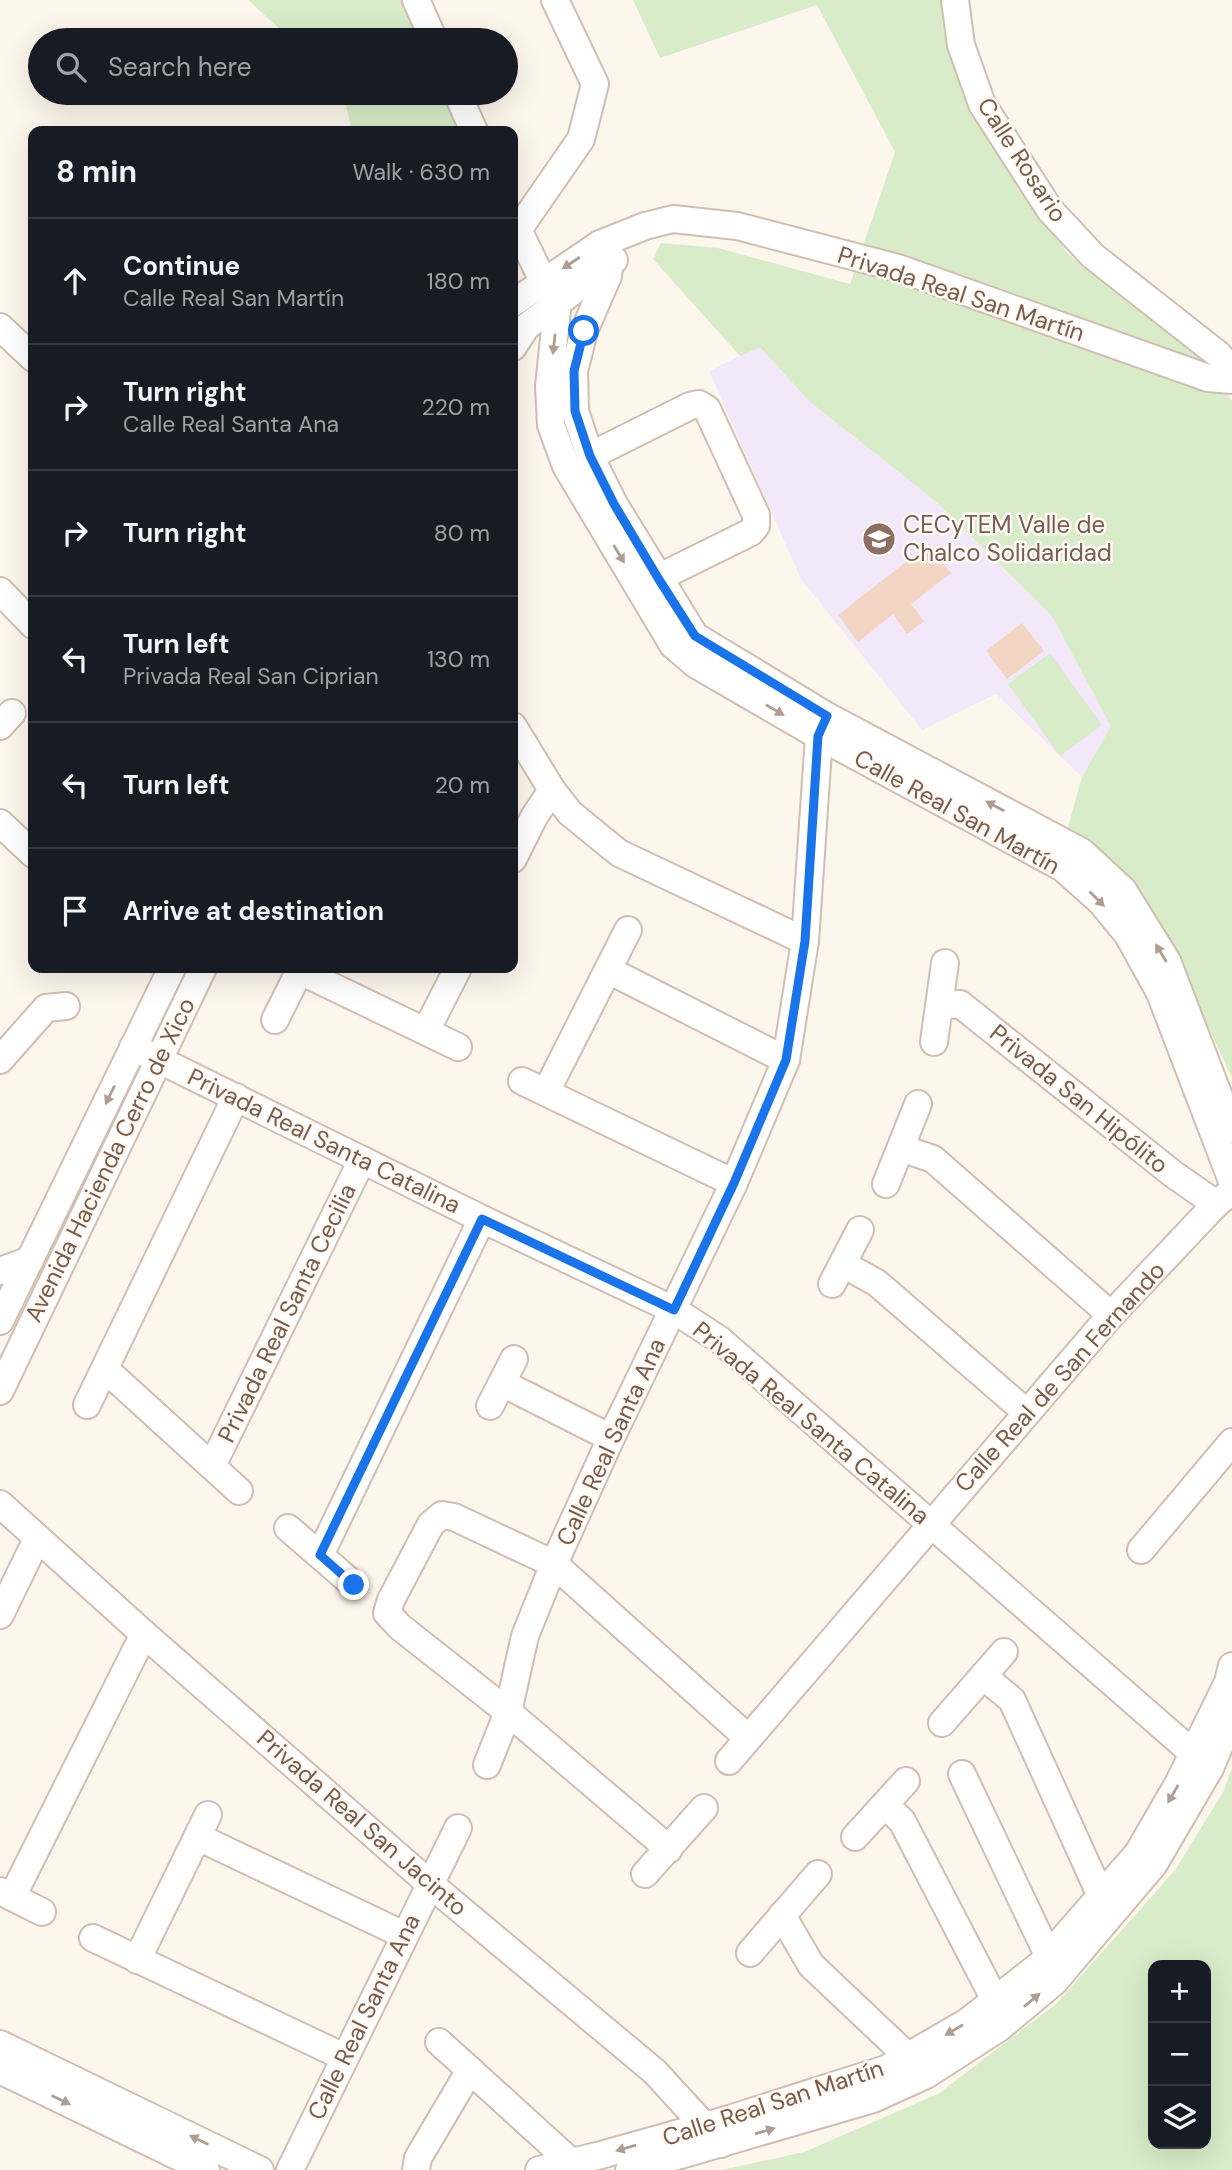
<!DOCTYPE html>
<meta charset="utf-8">
<style>
:root{--surface:#171b24;--page:#242831;--text:#f1f3f6;--muted:#9ea1a6;--line:#363941}
body{margin:0;font-family:"DM Sans",sans-serif;background:var(--page);color:var(--text)}
.controls{position:absolute;right:21px;bottom:21px;display:grid;overflow:hidden;border-radius:14px;box-shadow:0 7px 28px #0002}
.controls button{width:63px;height:63px;display:grid;place-items:center;padding:0;border:0;border-bottom:2px solid var(--line);background:var(--surface);color:var(--text);font:35px sans-serif}
.stop{position:absolute;width:21px;height:21px;margin:-16px;border:5px solid #1a73e8;border-radius:50%;background:#fff}
.stop.end{background:#1a73e8;border-color:#fff;box-shadow:0 2px 7px #0008}
.list{margin:0;padding:0;list-style:none}
h2{display:flex;justify-content:space-between;align-items:center;height:91px;margin:0;padding:0 28px;font-size:30px}
h2 small{font-size:23px;font-weight:400;color:var(--muted)}
.list li{display:grid;grid-template-columns:46px 1fr auto;gap:21px;align-items:center;box-sizing:border-box;height:126px;padding:0 28px;border-top:2px solid var(--line)}
.list b{display:block;font-size:26px;white-space:nowrap}
.list p{margin:0;font-size:23px;white-space:nowrap;color:var(--muted)}
.list em{font-size:23px;font-style:normal;color:var(--muted)}
.icon{flex:none;width:38px;height:38px;fill:none;stroke:currentColor;stroke-width:2;stroke-linecap:round;stroke-linejoin:round}
.map{position:relative;flex:none;width:1232px;height:2170px;overflow:hidden}
.search{position:absolute;background:var(--surface);box-shadow:0 7px 28px #0002;left:28px;top:28px;width:490px;height:77px;display:flex;align-items:center;gap:18px;box-sizing:border-box;padding:0 24px;border-radius:38px;color:var(--muted);font-size:26px}
.panel{position:absolute;background:var(--surface);box-shadow:0 7px 28px #0002;left:28px;top:126px;width:490px;height:847px;border-radius:14px}
.map>svg:first-child{display:block}
.education{fill:#f3e8fa}
.green{fill:#d8ecc9;fill-rule:evenodd}
.building{fill:#f3d5c3}
.lines{fill:none;stroke-linecap:round;stroke-linejoin:round}
.minor-casing{stroke:#d1beb0;stroke-width:30}
.minor{stroke:#fff;stroke-width:26}
.oneway{fill:#af9d94}
.route{stroke:#1a73e8;stroke-width:9}
.labels{text-anchor:middle;stroke-width:5;stroke-linejoin:round;paint-order:stroke}
.street-label{font-size:24px;fill:#7a5c4d;stroke:#fffaf3}
.education-label{font-size:24px;fill:#785e54;stroke:#fffaf3;text-anchor:start}
</style>
<div class="map">
<svg width="1232" height="2170" viewBox="0 0 1232 2170">
<rect width="100%" height="100%" fill="#fdf6ec"/>
<path class="education" d="M 760,346 L 810,402 L 933,499 L 1052,616 L 1112,726 L 1082,777 L 996,694 L 922,730 L 801,579 L 709,371 Z"/>
<g class="green">
<path d="M 248,0 L 409,0 L 426,40 L 292,40 Z"/>
<path d="M 633,0 L 944,0 L 1038,209 L 1067,253 L 1207,362 L 1232,401 L 1232,1078 L 1179,963 L 1131,883 L 1068,827 L 1082,777 L 1111,726 L 1052,616 L 933,499 L 810,402 L 760,347 L 740,356 L 653,259 L 661,243 L 718,248 L 850,284 L 895,152 L 817,5 L 660,58 Z"/>
<path d="M 343,93 L 449,93 L 465,131 L 352,131 Z"/>
<path d="M 1050,653 L 1102,725 L 1060,756 L 1008,684 Z"/>
<path d="M 1232,1768 L 1232,2170 L 722,2170 L 804,2152 L 938,2094 L 1056,2004 L 1176,1869 L 1224,1790 ZM 1153,1965 L 1206,1965 L 1206,2144 L 1153,2144 Z"/>
</g>
<g class="building">
<path d="M 929,544 L 951,573 L 911,604 L 924,621 L 907,634 L 893,614 L 858,642 L 838,615 Z"/>
<path d="M 1022,623 L 1044,651 L 1007,679 L 986,651 Z"/>
</g>
<g class="lines">
<defs>
<g id="minor">
<path d="M 416,0 L 434,40"/>
<path d="M 955,0 L 961,45 L 982,104 L 1050,210 L 1093,256 L 1219,355 L 1232,373"/>
<path d="M 457,93 L 474,131"/>
<path d="M 513,219 L 543,281 L 558,301 L 549,386 L 551,425 L 566,466 L 673,645 L 695,664 L 819,736 L 1063,868 L 1101,902 L 1128,935 L 1160,993 L 1232,1181"/>
<path d="M 518,230 L 581,139 L 595,84 L 555,0"/>
<path d="M 600,244 L 609,265 L 608,276 L 584,331 L 574,371 L 575,411 L 590,456 L 614,504 L 695,636 L 827,716 L 1082,852 L 1123,890 L 1167,961 L 1232,1130"/>
<path d="M 513,303 L 600,244 L 645,226 L 673,219 L 737,226 L 898,268 L 1208,378 L 1232,380"/>
<path d="M 0,327 L 33,358"/>
<path d="M 513,347 L 526,327 L 614,260"/>
<path d="M 590,456 L 690,406 L 699,404 L 707,409 L 756,515 L 756,526 L 751,532 L 658,578"/>
<path d="M 0,591 L 33,625"/>
<path d="M 0,726 L 12,713"/>
<path d="M 513,726 L 552,790 L 570,813 L 619,853 L 805,941"/>
<path d="M 0,823 L 33,854"/>
<path d="M 513,859 L 534,817 L 552,790"/>
<path d="M 608,970 L 786,1060"/>
<path d="M 300,971 L 458,1047"/>
<path d="M 939,1006 L 960,1004 L 1173,1174 L 1216,1204"/>
<path d="M 275,1020 L 301,968"/>
<path d="M 426,1031 L 458,968"/>
<path d="M 934,1042 L 945,963"/>
<path d="M 133,1047 L 482,1219 L 674,1310 L 720,1340 L 1210,1768"/>
<path d="M 0,1060 L 46,1008 L 66,1006"/>
<path d="M 522,1081 L 734,1183"/>
<path d="M 546,1092 L 628,930"/>
<path d="M 901,1148 L 933,1159 L 1111,1315"/>
<path d="M 886,1184 L 918,1104"/>
<path d="M 843,1264 L 877,1283 L 1026,1412"/>
<path d="M 0,1271 L 30,1260"/>
<path d="M 832,1284 L 860,1230"/>
<path d="M 0,1321 L 172,968"/>
<path d="M 105,1369 L 239,1491"/>
<path d="M 502,1383 L 611,1438"/>
<path d="M 0,1391 L 203,968"/>
<path d="M 87,1405 L 236,1097"/>
<path d="M 490,1406 L 514,1359"/>
<path d="M 212,1466 L 362,1160"/>
<path d="M 0,1504 L 144,1634 L 430,1884 L 655,2072 L 721,2144"/>
<path d="M 288,1528 L 354,1585"/>
<path d="M 1141,1550 L 1232,1442"/>
<path d="M 320,1555 L 482,1219"/>
<path d="M 0,1615 L 37,1539"/>
<path d="M 983,1676 L 1012,1700 L 1101,1896"/>
<path d="M 942,1723 L 1004,1652"/>
<path d="M 729,1761 L 1111,1315 L 1216,1204 L 1232,1191"/>
<path d="M 487,1765 L 508,1712 L 525,1636 L 554,1564 L 611,1438 L 734,1183 L 786,1060 L 805,941 L 819,736 L 825,721"/>
<path d="M 962,1774 L 1048,1955"/>
<path d="M 885,1805 L 902,1821 L 995,2000"/>
<path d="M 198,1837 L 404,1935"/>
<path d="M 855,1837 L 906,1781"/>
<path d="M 669,1849 L 508,1712 L 400,1627 L 387,1613 L 391,1600 L 431,1524 L 442,1515 L 454,1517 L 554,1564 L 748,1738"/>
<path d="M 645,1874 L 704,1808"/>
<path d="M 0,1891 L 42,1912"/>
<path d="M 12,1897 L 144,1634"/>
<path d="M 782,1915 L 811,1965 L 920,2068"/>
<path d="M 93,1938 L 344,2057"/>
<path d="M 750,1953 L 818,1874"/>
<path d="M 137,1960 L 208,1815"/>
<path d="M 439,2042 L 570,2161"/>
<path d="M 0,2044 L 260,2170"/>
<path d="M 0,2070 L 206,2170"/>
<path d="M 290,2170 L 458,1828"/>
<path d="M 416,2170 L 418,2158 L 470,2070"/>
<path d="M 539,2170 L 601,2155 L 726,2120 L 886,2069 L 967,2022 L 1041,1964 L 1138,1853 L 1178,1784 L 1228,1682 L 1232,1666"/>
<path d="M 629,2170 L 873,2099 L 926,2075 L 999,2028 L 1054,1982 L 1154,1864 L 1210,1768 L 1232,1717"/>
</g>
</defs>
<use href="#minor" class="minor-casing"/>
<use href="#minor" class="minor"/>
</g>
<defs><path id="oneway-solid" d="M-6-.8H1V-3.2L6.5 0L1 3.2V.8H-6Z" transform="scale(1.75)"/></defs>
<g class="oneway">
<use href="#oneway-solid" transform="translate(571 263) rotate(147)"/>
<use href="#oneway-solid" transform="translate(554 344) rotate(96)"/>
<use href="#oneway-solid" transform="translate(619 554) rotate(59)"/>
<use href="#oneway-solid" transform="translate(775 710) rotate(30)"/>
<use href="#oneway-solid" transform="translate(995 806) rotate(-152)"/>
<use href="#oneway-solid" transform="translate(1097 899) rotate(45)"/>
<use href="#oneway-solid" transform="translate(1161 953) rotate(-121)"/>
<use href="#oneway-solid" transform="translate(110 1095) rotate(116)"/>
<use href="#oneway-solid" transform="translate(1173 1794) rotate(120)"/>
<use href="#oneway-solid" transform="translate(1032 2000) rotate(-40)"/>
<use href="#oneway-solid" transform="translate(954 2030) rotate(150)"/>
<use href="#oneway-solid" transform="translate(61 2100) rotate(26)"/>
<use href="#oneway-solid" transform="translate(765 2131) rotate(-16)"/>
<use href="#oneway-solid" transform="translate(199 2140) rotate(-154)"/>
<use href="#oneway-solid" transform="translate(626 2148) rotate(164)"/>
</g>
<g class="lines">
<path class="route" d="M 354,1585 L 320,1555 L 482,1219 L 674,1310 L 734,1183 L 786,1060 L 805,941 L 818,736 L 827,716 L 695,636 L 658,578 L 614,504 L 590,456 L 575,411 L 574,371 L 584,331"/>
</g>
<defs>
<symbol id="school-disc" viewBox="-11 -11 22 22"><circle r="9.5" fill="#8d6e63" stroke="#fffaf3"/><path d="M0-5L7-2L0 1L-7-2ZM-4 1L0 2.5L4 1V4Q0 6-4 4Z" fill="#fff"/></symbol>
</defs>
<g fill-rule="evenodd">
<use href="#school-disc" x="860" y="520" width="38" height="38"/>
</g>
<g class="labels">
<g class="street-label">
<text transform="translate(1022 160) rotate(57)" y="8">Calle Rosario</text>
<text transform="translate(961 294) rotate(18)" y="8">Privada Real San Martín</text>
<text transform="translate(957 812) rotate(29)" y="8">Calle Real San Martín</text>
<text transform="translate(1079 1099) rotate(39)" y="8">Privada San Hipólito</text>
<text transform="translate(324 1141) rotate(26)" y="8">Privada Real Santa Catalina</text>
<text transform="translate(110 1160) rotate(-64)" y="8">Avenida Hacienda Cerro de Xico</text>
<text transform="translate(287 1313) rotate(-64)" y="8">Privada Real Santa Cecilia</text>
<text transform="translate(1060 1377) rotate(-48)" y="8">Calle Real de San Fernando</text>
<text transform="translate(811 1423) rotate(40)" y="8">Privada Real Santa Catalina</text>
<text transform="translate(611 1442) rotate(-65)" y="8">Calle Real Santa Ana</text>
<text transform="translate(362 1823) rotate(41)" y="8">Privada Real San Jacinto</text>
<text transform="translate(364 2017) rotate(-64)" y="8">Calle Real Santa Ana</text>
<text transform="translate(773 2103) rotate(-18)" y="8">Calle Real San Martín</text>
</g>
<g class="education-label">
<text x="903" y="533">CECyTEM Valle de<tspan x="903" dy="28">Chalco Solidaridad</tspan></text>
</g>
</g>
</svg>
<div class="controls">
<button>+</button>
<button>−</button>
<button><svg class="icon" aria-label="layers" viewBox="0 0 24 24"><path d="M12 4l9 5-9 5-9-5zM3 14l9 5 9-5"/></svg></button>
</div>
<div class="stop" style="left:584px;top:331px"></div>
<div class="stop end" style="left:354px;top:1585px"></div>
<div class="search"><svg class="icon" aria-label="search" viewBox="0 0 24 24"><circle cx="10" cy="10" r="6"/><path d="M15 15l6 6"/></svg>Search here</div>
<section class="panel">
<h2>8 min<small>Walk · 630 m</small></h2>
<ul class="list">
<li><svg class="icon" aria-label="ahead" viewBox="0 0 24 24"><path d="M12 20V5M6 11l6-6 6 6"/></svg><div><b>Continue</b><p>Calle Real San Martín</p></div><em>180 m</em></li>
<li><svg class="icon" aria-label="right" viewBox="0 0 24 24"><path d="M7 20v-9h11M14 6l5 5-5 5"/></svg><div><b>Turn right</b><p>Calle Real Santa Ana</p></div><em>220 m</em></li>
<li><svg class="icon" aria-label="right" viewBox="0 0 24 24"><path d="M7 20v-9h11M14 6l5 5-5 5"/></svg><div><b>Turn right</b></div><em>80 m</em></li>
<li><svg class="icon" aria-label="left" viewBox="0 0 24 24"><path d="M17 20v-9H6M10 6l-5 5 5 5"/></svg><div><b>Turn left</b><p>Privada Real San Ciprian</p></div><em>130 m</em></li>
<li><svg class="icon" aria-label="left" viewBox="0 0 24 24"><path d="M17 20v-9H6M10 6l-5 5 5 5"/></svg><div><b>Turn left</b></div><em>20 m</em></li>
<li><svg class="icon" aria-label="arrive" viewBox="0 0 24 24"><path d="M6 21V4h12l-3 4 3 4H6"/></svg><div><b>Arrive at destination</b></div></li>
</ul>
</section>
</div>
